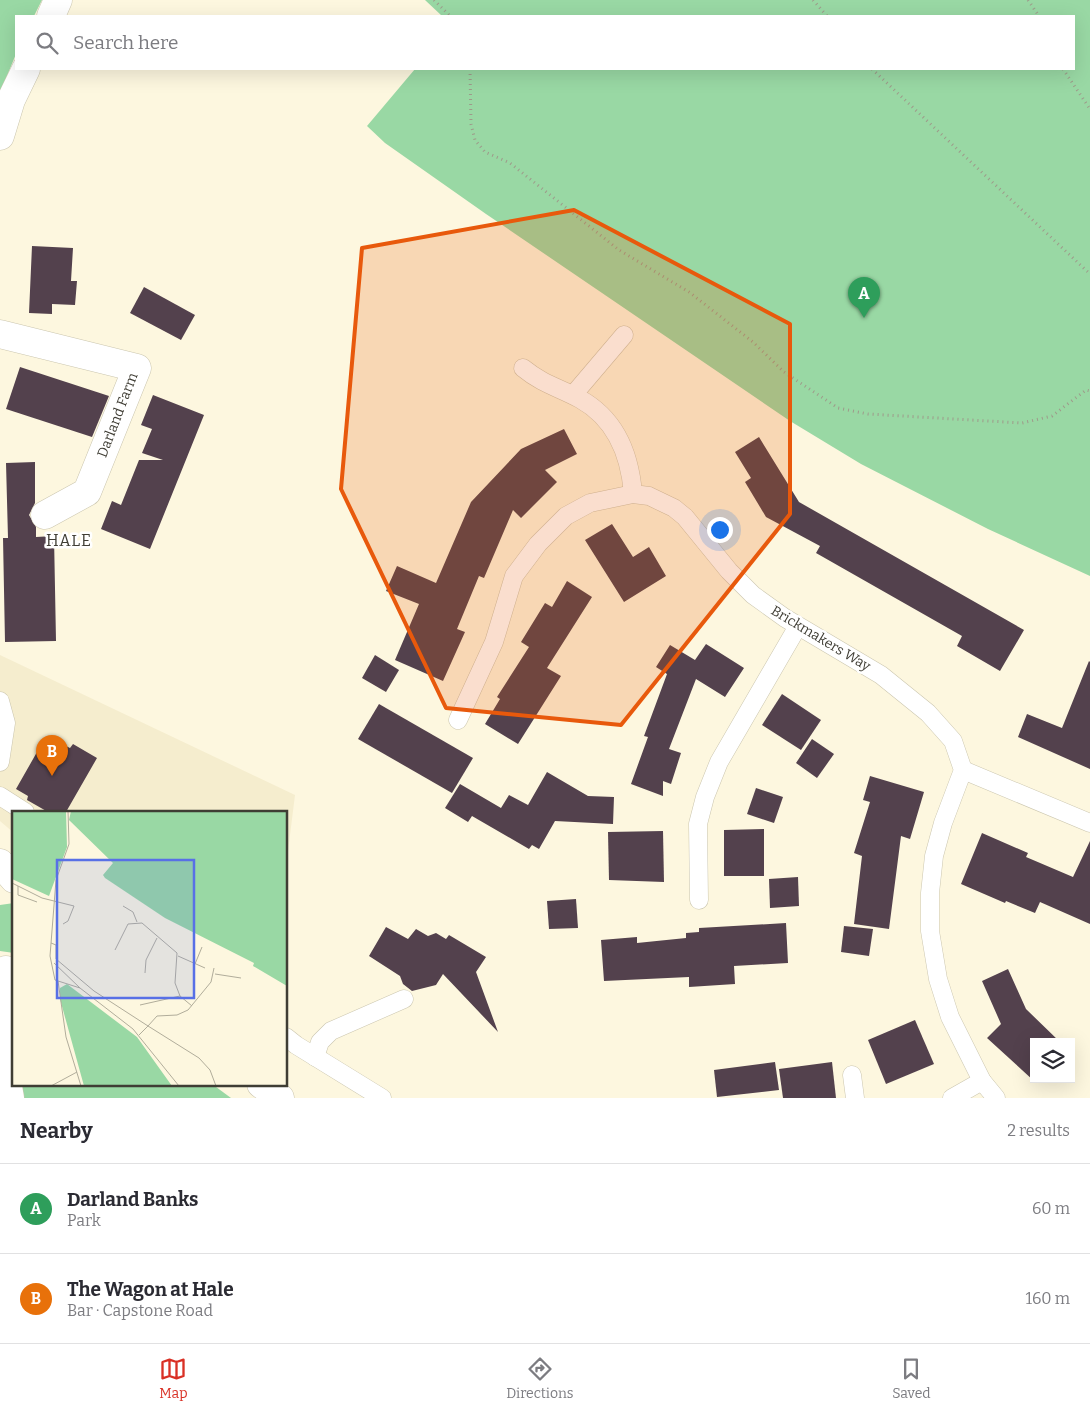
<!DOCTYPE html>
<meta charset="utf-8">
<style>
:root{--surface:#fff;--page:#f2f2f3;--text:#2b2b33;--muted:#7c7c81;--line:#e1e1e2;--accent:#d93025}
body{margin:0;font-family:Bitter,serif;background:var(--page);color:var(--text)}
.controls{position:absolute;right:15px;bottom:15px;display:grid;overflow:hidden;border-radius:0px;box-shadow:0 5px 20px #0002}
.controls button{width:45px;height:45px;display:grid;place-items:center;padding:0;border:0;border-bottom:1px solid var(--line);background:var(--surface);color:var(--text);font:25px sans-serif}
.you{position:absolute;left:719px;top:529px;width:18px;height:18px;margin:-12px;border:4px solid #fff;border-radius:50%;background:#1a73e8;box-shadow:0 0 0 8px #1a73e833}
.badge{display:grid;place-items:center;width:32px;height:32px;border-radius:50%;background:var(--accent);color:#fff;font-size:16px;font-weight:700}
.pin{position:absolute;translate:-50% -41px;filter:drop-shadow(0 1px 2px #0008)}
.pin::after{content:'';position:absolute;top:26px;width:18px;height:15px;background:inherit;clip-path:polygon(0 0,100% 0,50% 100%)}
.list{margin:0;padding:0;list-style:none}
h2{display:flex;justify-content:space-between;align-items:center;height:65px;margin:0;padding:0 20px;font-size:21px}
h2 small{font-size:16px;font-weight:400;color:var(--muted)}
.list li{display:grid;grid-template-columns:32px 1fr auto;gap:15px;align-items:center;box-sizing:border-box;height:90px;padding:0 20px;border-top:1px solid var(--line)}
.list b{display:block;font-size:19px;white-space:nowrap}
.list p{margin:0;font-size:16px;white-space:nowrap;color:var(--muted)}
.list em{font-size:16px;font-style:normal;color:var(--muted)}
.icon{flex:none;width:28px;height:28px;fill:none;stroke:currentColor;stroke-width:2;stroke-linecap:round;stroke-linejoin:round}
.map{position:relative;flex:none;width:1090px;height:1098px;overflow:hidden}
.search{position:absolute;background:var(--surface);box-shadow:0 5px 20px #0002;left:15px;right:15px;top:15px;height:55px;display:flex;align-items:center;gap:12px;box-sizing:border-box;padding:0 18px;border-radius:0px;color:var(--muted);font-size:19px}
.sheet{height:245px;background:var(--surface)}
nav{display:flex;justify-content:space-around;align-items:center;box-sizing:border-box;height:70px;border-top:1px solid var(--line);background:var(--surface);font-size:14px;color:var(--muted)}
nav a{display:grid;justify-items:center;gap:2px}
nav .on{color:var(--accent)}
.map>svg:first-child{display:block}
.built{fill:#f5edce}
.green{fill:#99d8a4}
.building{fill:#53414d}
.lines{fill:none;stroke-linecap:round;stroke-linejoin:round}
.lane-casing{stroke:#cbc6af;stroke-width:19}
.street-casing{stroke:#cbc6af;stroke-width:29}
.secondary-casing{stroke:#cbc6af;stroke-width:29}
.path{stroke:#9e9a8a;stroke-width:3;stroke-dasharray:1 4;stroke-linecap:butt}
.lane{stroke:#fff;stroke-width:18}
.street{stroke:#fff;stroke-width:28}
.secondary{stroke:#fff;stroke-width:28}
.marked{fill:#e8590c;fill-opacity:0.2;stroke:#e8590c;stroke-width:4;stroke-linejoin:round}
.labels{text-anchor:middle;stroke-width:5;stroke-linejoin:round;paint-order:stroke}
.street-label{font-size:14px;fill:#3f3d34;stroke:#fff}
.quarter-label{font-size:16px;letter-spacing:1px;fill:#3f3d34;stroke:#fff}
.inset-road{fill:none;stroke:#b1ad9b;stroke-width:1}
.view{fill:#5870e6;fill-opacity:0.15;stroke:#5870e6;stroke-width:2.5}
.inset-edge{fill:none;stroke:#3f3d34;stroke-width:2.5}
</style>
<div class="map">
<svg width="1090" height="1098" viewBox="0 0 1090 1098">
<rect width="100%" height="100%" fill="#fdf7df"/>
<path class="built" d="M 0,655 L 295,795 L 286,867 L 286,812 L 14,812 L 14,833 L 0,821 Z"/>
<g class="green">
<path d="M 0,0 L 42,0 L 34,16 L 16,16 L 16,54 L 0,93 Z"/>
<path d="M 425,0 L 1090,0 L 1090,576 L 988,529 L 861,464 L 790,421 L 486,214 L 385,143 L 367,126 L 415,69 L 1074,69 L 1074,16 L 442,16 Z"/>
<path d="M 14,903 L 14,953 L 0,951 L 0,905 Z"/>
<path d="M 23,1084 L 212,1084 L 231,1098 L 22,1098 Z"/>
</g>
<g class="building">
<path d="M 32,246 L 73,248 L 71,281 L 77,281 L 75,305 L 52,304 L 52,314 L 29,313 Z"/>
<path d="M 144,287 L 195,315 L 181,340 L 130,313 Z"/>
<path d="M 20,367 L 109,396 L 92,437 L 6,409 Z"/>
<path d="M 153,395 L 204,415 L 150,549 L 101,529 L 112,501 L 121,505 L 139,460 L 163,460 L 142,453 L 152,429 L 141,425 Z"/>
<path d="M 564,429 L 577,454 L 545,470 L 557,482 L 521,518 L 513,510 L 484,578 L 479,576 L 457,629 L 465,632 L 443,681 L 395,660 L 419,604 L 386,591 L 397,566 L 436,583 L 471,502 L 521,449 Z"/>
<path d="M 759,437 L 799,502 L 1024,630 L 1000,671 L 957,646 L 962,636 L 816,553 L 820,546 L 766,517 L 745,482 L 751,478 L 735,452 Z"/>
<path d="M 35,462 L 35,503 L 29,515 L 36,527 L 36,537 L 54,536 L 56,641 L 5,642 L 3,538 L 8,538 L 6,463 Z"/>
<path d="M 612,524 L 633,557 L 649,547 L 666,576 L 624,602 L 585,540 Z"/>
<path d="M 567,581 L 592,597 L 547,668 L 561,676 L 518,744 L 485,724 L 500,699 L 497,697 L 529,647 L 521,642 L 545,603 L 552,607 Z"/>
<path d="M 706,644 L 744,668 L 725,697 L 696,679 L 669,749 L 681,753 L 671,784 L 663,781 L 663,796 L 631,784 L 648,737 L 644,736 L 667,674 L 656,667 L 670,645 L 695,660 Z"/>
<path d="M 375,655 L 399,670 L 386,692 L 362,678 Z"/>
<path d="M 1089,661 L 1090,662 L 1090,769 L 1018,737 L 1027,714 L 1062,728 Z"/>
<path d="M 782,694 L 821,720 L 801,750 L 762,725 Z"/>
<path d="M 379,704 L 473,758 L 452,793 L 358,739 Z"/>
<path d="M 45,738 L 58,745 L 60,743 L 70,748 L 73,744 L 97,758 L 66,812 L 48,812 L 27,800 L 28,796 L 16,789 Z"/>
<path d="M 812,739 L 834,754 L 817,778 L 796,763 Z"/>
<path d="M 547,772 L 588,796 L 614,797 L 613,824 L 555,821 L 539,849 L 532,845 L 529,849 L 472,816 L 468,822 L 445,808 L 460,784 L 501,808 L 509,795 L 528,805 Z"/>
<path d="M 870,776 L 924,792 L 910,839 L 901,836 L 889,929 L 854,924 L 862,856 L 854,853 L 870,802 L 863,800 Z"/>
<path d="M 756,788 L 783,797 L 774,823 L 747,814 Z"/>
<path d="M 764,829 L 764,876 L 724,876 L 724,830 Z"/>
<path d="M 663,831 L 664,882 L 609,880 L 608,832 Z"/>
<path d="M 982,833 L 1028,853 L 1026,857 L 1073,877 L 1090,841 L 1090,924 L 1040,902 L 1035,913 L 1006,901 L 1005,903 L 961,884 Z"/>
<path d="M 798,877 L 799,906 L 770,908 L 769,879 Z"/>
<path d="M 576,899 L 578,928 L 549,929 L 547,901 Z"/>
<path d="M 786,923 L 788,963 L 734,966 L 735,984 L 689,987 L 689,977 L 604,981 L 601,940 L 637,937 L 637,943 L 686,938 L 686,933 L 699,932 L 699,928 Z"/>
<path d="M 844,926 L 873,929 L 869,956 L 841,952 Z"/>
<path d="M 386,927 L 408,939 L 416,929 L 428,936 L 436,933 L 446,939 L 449,935 L 486,957 L 476,972 L 498,1032 L 443,974 L 436,985 L 412,991 L 403,984 L 400,976 L 369,956 Z"/>
<path d="M 1008,969 L 1026,1009 L 1060,1042 L 1034,1042 L 1034,1081 L 987,1038 L 1001,1024 L 982,981 Z"/>
<path d="M 915,1020 L 934,1064 L 886,1084 L 868,1040 Z"/>
<path d="M 775,1062 L 779,1090 L 717,1097 L 714,1070 Z"/>
<path d="M 832,1062 L 836,1098 L 783,1098 L 779,1069 Z"/>
</g>
<g class="lines">
<defs>
<g id="lane">
<path d="M 523,368 C 544,385 558,387 580,399 C 616,419 630,455 633,494"/>
<path d="M 573,395 L 624,335"/>
<path d="M 0,701 L 6,723 L 0,762"/>
<path d="M 458,720 L 494,642 L 514,576 L 538,544 L 566,516 L 590,503 L 633,494 L 649,496 L 674,508 L 685,517 L 729,571 L 753,595 L 785,618 L 881,675 L 928,713 L 953,741 L 963,770 L 943,823 L 934,856 L 930,893 L 930,931 L 938,979 L 950,1017 L 982,1081 L 996,1098"/>
<path d="M 963,770 L 1090,823"/>
<path d="M 0,796 L 25,812"/>
<path d="M 699,900 L 698,824 L 705,797 L 719,762 L 798,626"/>
<path d="M 286,1037 L 296,1045 L 382,1098"/>
<path d="M 315,1057 L 320,1042 L 331,1031 L 404,999"/>
<path d="M 852,1075 L 855,1098"/>
<path d="M 952,1098 L 982,1081"/>
</g>
<path id="street" d="M 0,334 L 137,368 L 87,492 L 45,515"/>
<g id="secondary">
<path d="M 51,16 L 58,0"/>
<path d="M 0,136 L 11,100 L 26,69"/>
<path d="M 0,863 L 14,879"/>
<path d="M 6,970 L 7,1081 L 10,1098"/>
<path d="M 261,1084 L 280,1098"/>
</g>
</defs>
<use href="#lane" class="lane-casing"/>
<use href="#street" class="street-casing"/>
<use href="#secondary" class="secondary-casing"/>
<g class="path">
<path d="M 434,0 L 450,16"/>
<path d="M 813,0 L 827,16"/>
<path d="M 1028,0 L 1039,16"/>
<path d="M 470,69 L 471,124 L 475,140 L 485,152 L 510,163 L 619,250 L 689,292 L 753,342 L 784,372 L 838,408 L 868,414 L 1022,423 L 1052,416 L 1086,390 L 1090,391"/>
<path d="M 872,69 L 1090,274"/>
<path d="M 1063,69 L 1090,109"/>
</g>
<use href="#lane" class="lane"/>
<use href="#street" class="street"/>
<use href="#secondary" class="secondary"/>
</g>
<path class="marked" d="M 574,210 L 790,324 L 790,514 L 621,725 L 446,708 L 341,489 L 362,248 Z"/>
<g class="labels">
<g class="street-label">
<text transform="translate(117 415) rotate(-69)" y="5">Darland Farm</text>
<text transform="translate(821 638) rotate(31)" y="5">Brickmakers Way</text>
</g>
<g class="quarter-label">
<text x="69" y="546">HALE</text>
</g>
</g>
<g transform="translate(12 811)">
<rect width="275" height="275" fill="#fdf7df"/>
<path d="M 0,0 L 54,0 L 55,36 L 37,85 L 0,68 ZM 59,0 L 275,0 L 275,175 L 241,155 L 242,152 L 153,107 L 93,67 L 91,64 L 101,52 L 57,9 ZM 55,173 L 125,226 L 160,275 L 72,275 L 48,188 L 48,177 Z" fill="#99d8a4"/>
<path class="inset-road" d="M 56,0 L 57,33 L 44,69 L 38,145 L 43,169 L 68,177M 0,72 L 30,87 L 62,95 L 56,110 L 51,113M 6,75 L 6,84 L 25,91M 111,95 L 121,101 L 125,111M 39,132 L 44,134 L 44,148 L 82,180 L 136,215 L 127,224M 103,139 L 116,113 L 130,112 L 165,142 L 163,172 L 168,185 L 180,195M 166,145 L 193,157M 42,152 L 68,177 L 121,218 L 167,275M 183,153 L 190,136M 202,157 L 199,171 L 176,199 L 165,204 L 145,205 L 136,215 L 187,247 L 198,259 L 204,275M 133,162 L 134,149 L 145,127M 203,163 L 229,167M 46,170 L 54,226 L 69,275M 128,194 L 168,185M 39,275 L 65,261"/>
<path class="view" d="M 45,49 L 182,49 L 182,187 L 45,187 Z"/>
<rect width="275" height="275" class="inset-edge"/>
</g>
</svg>
<div class="controls">
<button><svg class="icon" aria-label="layers" viewBox="0 0 24 24"><path d="M12 4l9 5-9 5-9-5zM3 14l9 5 9-5"/></svg></button>
</div>
<div class="you"></div>
<div class="pin badge" style="left:864px;top:318px;background:#2e9e5b">A</div>
<div class="pin badge" style="left:52px;top:776px;background:#e8710a">B</div>
<div class="search"><svg class="icon" aria-label="search" viewBox="0 0 24 24"><circle cx="10" cy="10" r="6"/><path d="M15 15l6 6"/></svg>Search here</div>
</div>
<section class="sheet">
<h2>Nearby<small>2 results</small></h2>
<ul class="list">
<li><span class="badge" style="background:#2e9e5b">A</span><div><b>Darland Banks</b><p>Park</p></div><em>60 m</em></li>
<li><span class="badge" style="background:#e8710a">B</span><div><b>The Wagon at Hale</b><p>Bar · Capstone Road</p></div><em>160 m</em></li>
</ul>
</section>
<nav>
<a class="on"><svg class="icon" aria-label="map" viewBox="0 0 24 24"><path d="M3 6l6-2 6 2 6-2v14l-6 2-6-2-6 2zM9 4v14M15 6v14"/></svg>Map</a>
<a><svg class="icon" aria-label="directions" viewBox="0 0 24 24"><path d="M12 3l9 9-9 9-9-9zM9 14v-3h6M13 9l2 2-2 2"/></svg>Directions</a>
<a><svg class="icon" aria-label="saved" viewBox="0 0 24 24"><path d="M7 4h10v16l-5-4-5 4z"/></svg>Saved</a>
</nav>
